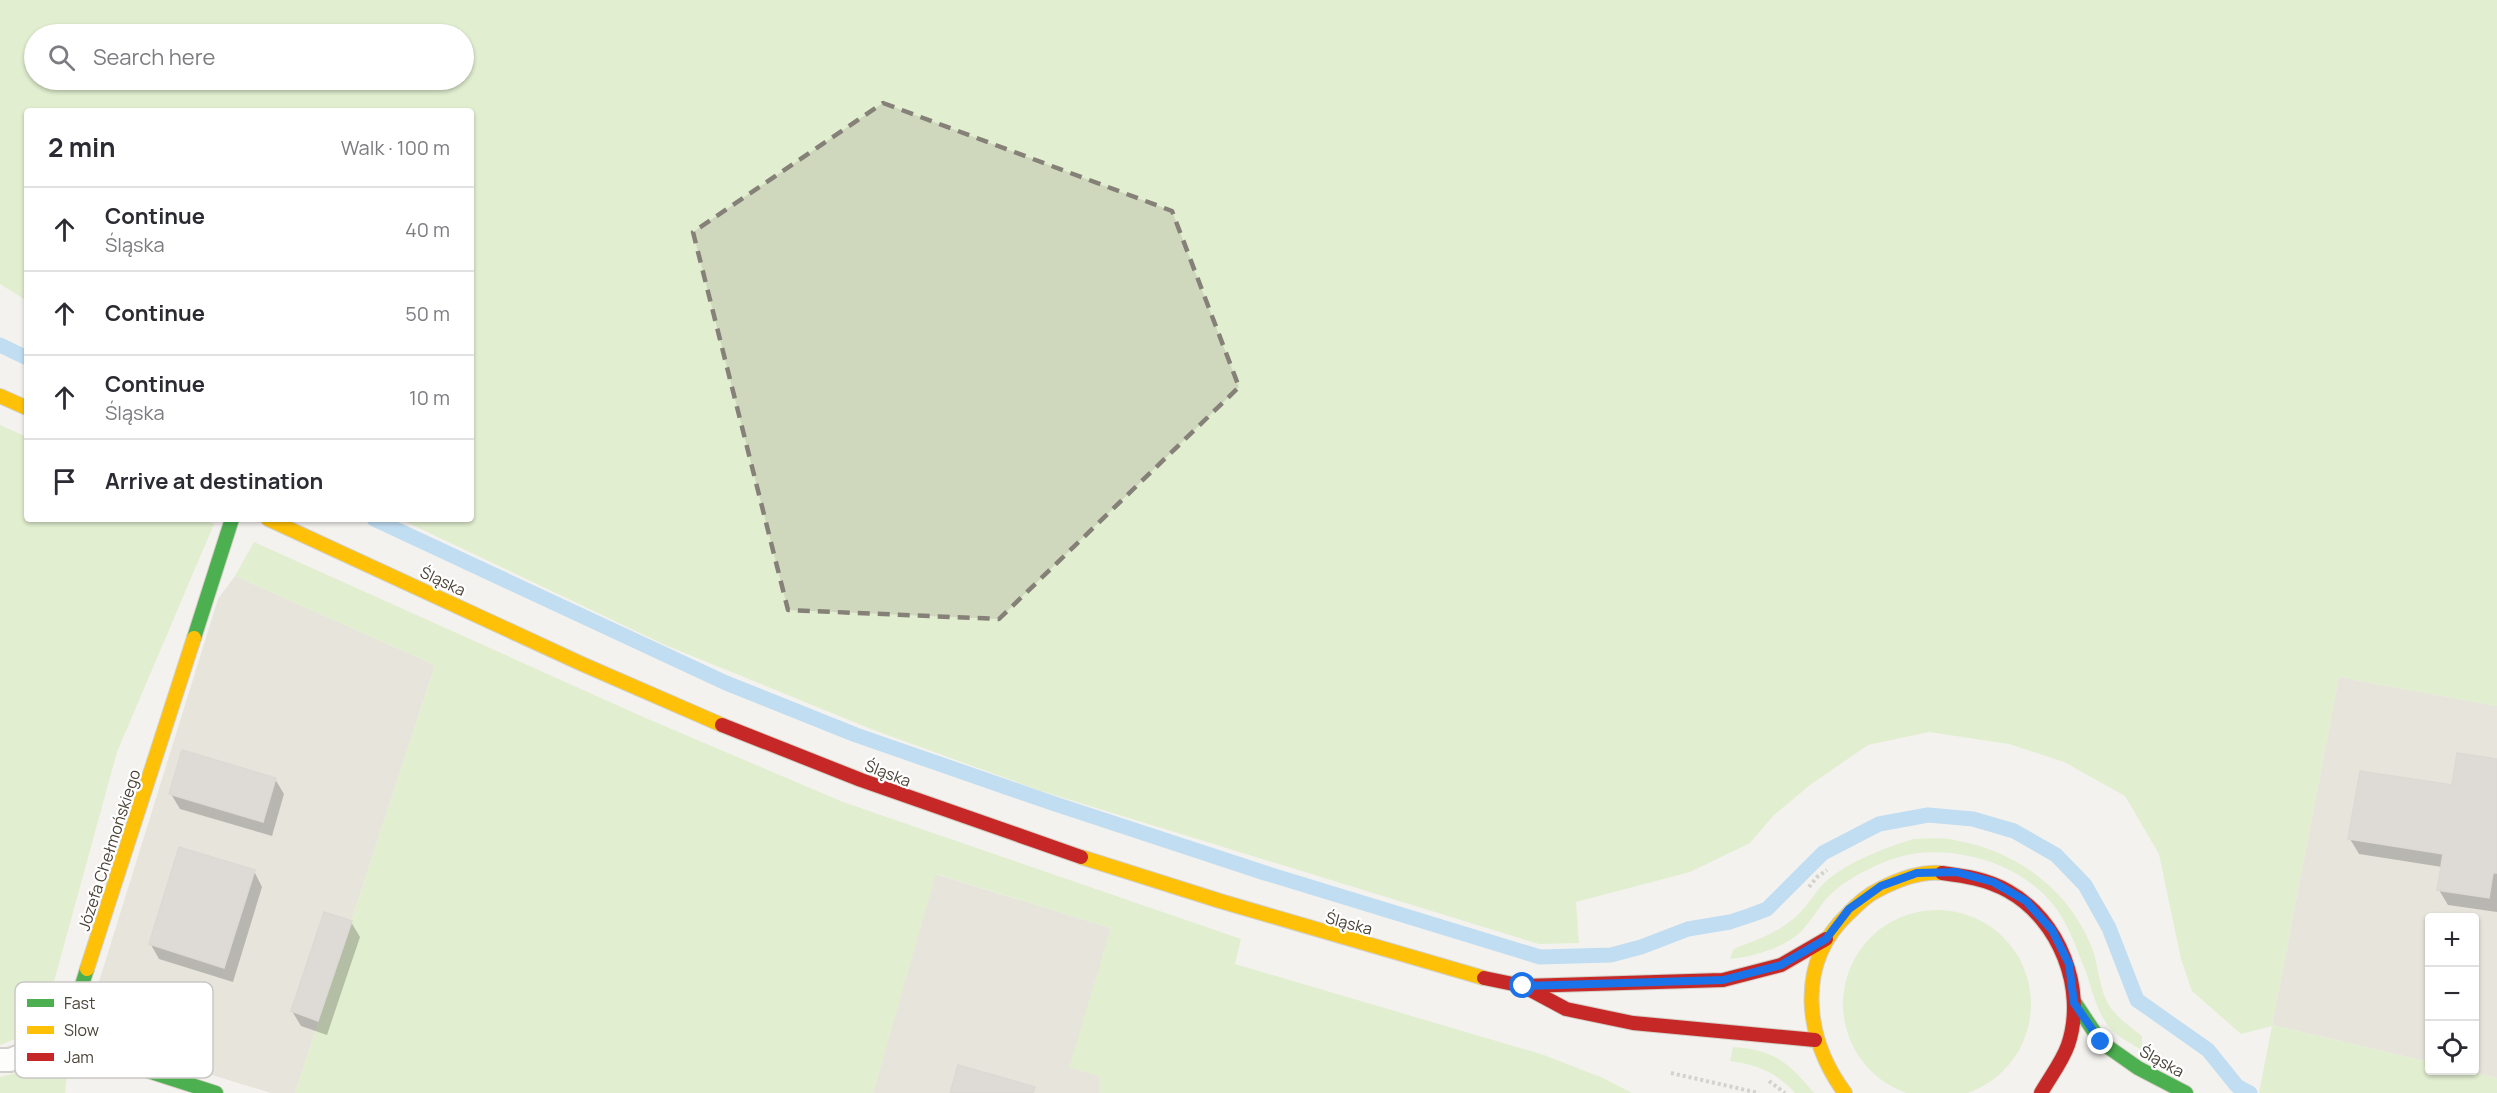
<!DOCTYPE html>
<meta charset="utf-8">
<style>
:root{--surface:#fff;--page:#f7f7f7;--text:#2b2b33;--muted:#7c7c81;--line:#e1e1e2}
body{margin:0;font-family:Manrope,sans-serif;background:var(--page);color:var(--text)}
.controls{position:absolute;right:18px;bottom:18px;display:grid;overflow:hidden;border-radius:6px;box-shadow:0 2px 4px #0004}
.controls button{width:54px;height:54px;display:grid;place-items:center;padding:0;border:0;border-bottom:2px solid var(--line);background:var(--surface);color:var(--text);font:30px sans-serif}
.stop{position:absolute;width:18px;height:18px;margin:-14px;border:4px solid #1a73e8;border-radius:50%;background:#fff}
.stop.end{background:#1a73e8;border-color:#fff;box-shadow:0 2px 6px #0008}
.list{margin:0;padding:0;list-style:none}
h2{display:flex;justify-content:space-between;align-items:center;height:78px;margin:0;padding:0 24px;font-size:26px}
h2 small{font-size:20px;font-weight:400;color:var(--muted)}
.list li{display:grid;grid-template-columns:39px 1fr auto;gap:18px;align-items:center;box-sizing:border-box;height:84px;padding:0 24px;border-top:2px solid var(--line)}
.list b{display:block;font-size:22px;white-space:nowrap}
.list p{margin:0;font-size:20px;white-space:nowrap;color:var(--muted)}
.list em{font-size:20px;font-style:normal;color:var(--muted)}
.icon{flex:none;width:33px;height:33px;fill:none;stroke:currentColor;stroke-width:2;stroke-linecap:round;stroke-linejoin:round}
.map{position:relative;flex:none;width:2497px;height:1093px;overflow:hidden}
.search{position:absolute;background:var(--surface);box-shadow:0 2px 4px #0004;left:24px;top:24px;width:450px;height:66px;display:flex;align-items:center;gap:15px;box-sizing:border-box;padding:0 21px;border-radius:33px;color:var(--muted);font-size:22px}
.panel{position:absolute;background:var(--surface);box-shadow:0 2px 4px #0004;left:24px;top:108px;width:450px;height:414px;border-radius:6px}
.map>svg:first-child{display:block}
.residential{fill:#e7e4dc}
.green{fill:#e1eecf;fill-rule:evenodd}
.shadow{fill:#0003}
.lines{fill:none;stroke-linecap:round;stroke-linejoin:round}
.stream{stroke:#c0ddf1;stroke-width:15}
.building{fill:#dedbd6;stroke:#dcd9d4;stroke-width:1.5}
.lane-casing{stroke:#d2d0cb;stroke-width:26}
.fast-casing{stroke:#d3cfc5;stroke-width:16}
.slow-casing{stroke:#d3cfc5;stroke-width:16}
.jam-casing{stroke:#d3cfc5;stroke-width:16}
.path{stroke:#d3d2cc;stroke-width:4;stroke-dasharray:3 3;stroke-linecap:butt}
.lane{stroke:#fdfdfc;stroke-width:22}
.fast{stroke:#4caf50;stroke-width:14}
.slow{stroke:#ffc107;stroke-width:14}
.jam{stroke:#c62828;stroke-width:14}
.route{stroke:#1a73e8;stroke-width:8}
.marked{fill:#868178;fill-opacity:0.2;stroke:#868178;stroke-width:4.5;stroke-dasharray:12 8;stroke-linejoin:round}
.labels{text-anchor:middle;stroke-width:4.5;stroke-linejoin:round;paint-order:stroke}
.street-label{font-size:16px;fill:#4b4439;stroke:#fff}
.key{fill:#fff;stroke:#c9c7c4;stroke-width:1.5}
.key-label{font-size:16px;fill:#4b4439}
</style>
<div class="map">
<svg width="2497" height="1093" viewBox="0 0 2497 1093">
<rect width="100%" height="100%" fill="#f4f2ee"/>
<g class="residential">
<path d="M 235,576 L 435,665 L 295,1093 L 271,1093 L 124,1048 L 93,1029 L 92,1004 L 218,599 Z"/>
<path d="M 2339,677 L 2497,706 L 2497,1078 L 2465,1071 L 2474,1070 L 2474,918 L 2430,918 L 2429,1062 L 2272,1025 Z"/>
<path d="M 935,874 L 1111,928 L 1070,1067 L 1099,1076 L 1099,1093 L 873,1093 Z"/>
</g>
<g class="green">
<path d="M 0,0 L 2497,0 L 2497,706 L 2339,677 L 2272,1025 L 2429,1062 L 2430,1070 L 2465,1071 L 2497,1078 L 2497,1093 L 2259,1093 L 2272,1026 L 2241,1034 L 2192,991 L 2181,959 L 2159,854 L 2125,796 L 2064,762 L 2009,744 L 1929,732 L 1868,745 L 1810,785 L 1774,815 L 1750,843 L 1690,872 L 1576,902 L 1579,943 L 1539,944 L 1041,791 L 871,729 L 665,645 L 400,519 L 471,519 L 471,111 L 27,111 L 27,301 L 0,284 ZM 34,34 L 464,34 L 464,80 L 34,80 Z"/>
<path d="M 0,425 L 27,437 L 27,519 L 204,519 L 214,524 L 117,752 L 41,1029 L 0,1045 Z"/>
<path d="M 254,542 L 641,716 L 843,802 L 1241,939 L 1235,964 L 1544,1055 L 1603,1078 L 1632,1093 L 1099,1093 L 1099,1076 L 1069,1067 L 1111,928 L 936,874 L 873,1093 L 295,1093 L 435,665 L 235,576 Z"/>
<path d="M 1913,839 C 1926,839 1941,837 1954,840 C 2014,850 2066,887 2090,943 C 2100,965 2098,994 2114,1012 C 2122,1021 2133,1029 2142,1036 L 2142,1050 C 2132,1044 2119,1038 2111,1029 C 2096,1013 2092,987 2084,967 C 2075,945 2067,920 2051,902 C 2021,866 1965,848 1919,853 C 1890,856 1846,877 1826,899 C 1815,912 1806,931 1790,940 C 1773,951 1750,957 1730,959 L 1733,950 L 1738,947 C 1764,937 1787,929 1805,907 C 1811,900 1816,892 1822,885 C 1846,862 1882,849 1913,839 Z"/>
<circle cx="1937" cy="1004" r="94"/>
<path d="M 1733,1047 C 1776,1050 1787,1062 1814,1093 L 1795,1093 C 1776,1072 1758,1065 1730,1061 Z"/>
<path d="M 69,1060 L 65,1093 L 0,1093 L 0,1077 Z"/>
</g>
<g class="shadow">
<path d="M 2497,760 L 2497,912 L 2448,905 L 2439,890 L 2442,867 L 2359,854 L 2350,839 L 2453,787 Z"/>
<path d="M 275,779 L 284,794 L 272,836 L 180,809 L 171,794 Z"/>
<path d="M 254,871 L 262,887 L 233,982 L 159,959 L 150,943 Z"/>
<path d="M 351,922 L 360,937 L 327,1035 L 301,1026 L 292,1011 Z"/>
</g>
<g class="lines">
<g class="stream">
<path d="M 0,345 L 27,358"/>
<path d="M 374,519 L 726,683 L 856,735 L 1052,803 L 1265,873 L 1540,957 L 1611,955 L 1641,947 L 1688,929 L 1730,922 L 1751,915 L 1767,909 L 1823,853 L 1879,824 L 1928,815 L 1973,819 L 2014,831 L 2056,855 L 2085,885 L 2109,928 L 2137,1000 L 2208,1050 L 2237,1086 L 2250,1093"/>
</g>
</g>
<g class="building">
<path d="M 182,750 L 276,778 L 263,822 L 169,794 Z"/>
<path d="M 2457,753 L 2497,759 L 2497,873 L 2493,873 L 2489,898 L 2437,890 L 2443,854 L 2348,839 L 2360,771 L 2452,785 Z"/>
<path d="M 179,847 L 255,870 L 224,968 L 149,944 Z"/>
<path d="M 324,912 L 352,921 L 318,1021 L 291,1011 Z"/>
<path d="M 958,1065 L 1035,1087 L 1033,1093 L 950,1093 Z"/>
</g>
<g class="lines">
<defs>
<path id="lane" d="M 0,1060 L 10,1060 L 65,1039"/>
<g id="fast">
<path d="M 194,638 L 232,519"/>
<path d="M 87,969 L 65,1039 L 117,1061 L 216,1093"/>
<path d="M 2075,1003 L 2101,1042 L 2138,1068 L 2186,1093"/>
</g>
<g id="slow">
<path d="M 0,396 L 27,408"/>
<path d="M 268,519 L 582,664 L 722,725"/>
<path d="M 1081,857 L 1220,901 L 1484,978"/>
<path d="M 87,969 L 194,638"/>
<path d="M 1845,1093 C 1805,1039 1795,964 1848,914 C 1858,904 1867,895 1880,889 C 1899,879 1920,871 1942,873"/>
</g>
<g id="jam">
<path d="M 722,725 L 861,780 L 1081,857"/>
<path d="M 1942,873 C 1965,876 1987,879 2008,891 C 2059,919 2087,989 2068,1045 C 2062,1062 2050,1077 2041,1093"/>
<path d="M 1484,978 L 1523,986 L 1723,980 L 1781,965 L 1826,939"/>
<path d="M 1525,987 L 1566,1009 L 1633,1023 L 1815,1040"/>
</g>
</defs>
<use href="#lane" class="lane-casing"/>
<use href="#fast" class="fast-casing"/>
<use href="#slow" class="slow-casing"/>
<use href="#jam" class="jam-casing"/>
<g class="path">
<path d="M 1809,887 L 1817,877 L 1827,870"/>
<path d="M 1671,1073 L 1759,1093"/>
<path d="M 1769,1081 L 1785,1093"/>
</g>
<use href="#lane" class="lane"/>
<use href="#fast" class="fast"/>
<use href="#slow" class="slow"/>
<use href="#jam" class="jam"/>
</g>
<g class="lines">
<path class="route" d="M 1523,986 L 1723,980 L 1781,965 L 1826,939 L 1849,909 L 1881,886 L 1917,873 L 1956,872 L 1993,882 L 2026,901 L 2052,930 L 2069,964 L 2074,1003 L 2101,1042"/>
</g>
<path class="marked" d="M 883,103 L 1172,211 L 1239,387 L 999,619 L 788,610 L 693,232 Z"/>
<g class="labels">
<g class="street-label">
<text transform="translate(443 581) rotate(25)" y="6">Śląska</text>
<text transform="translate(888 773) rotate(21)" y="6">Śląska</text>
<text transform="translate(109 850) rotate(-72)" y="6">Józefa Chełmońskiego</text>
<text transform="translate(1349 923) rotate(15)" y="6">Śląska</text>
<text transform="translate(2162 1061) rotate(29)" y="6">Śląska</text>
</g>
</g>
<rect x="15" y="982" width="198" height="96" rx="9" class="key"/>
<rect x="27" y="999" width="27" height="8" fill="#4caf50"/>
<rect x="27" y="1026" width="27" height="8" fill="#ffc107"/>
<rect x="27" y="1053" width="27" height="8" fill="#c62828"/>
<g class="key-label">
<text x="64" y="1009">Fast</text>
<text x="64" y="1036">Slow</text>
<text x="64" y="1063">Jam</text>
</g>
</svg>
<div class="controls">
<button>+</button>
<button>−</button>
<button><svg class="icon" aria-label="locate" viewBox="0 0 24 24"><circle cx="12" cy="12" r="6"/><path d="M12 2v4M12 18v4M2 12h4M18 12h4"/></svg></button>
</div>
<div class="stop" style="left:1523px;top:986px"></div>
<div class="stop end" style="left:2101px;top:1042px"></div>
<div class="search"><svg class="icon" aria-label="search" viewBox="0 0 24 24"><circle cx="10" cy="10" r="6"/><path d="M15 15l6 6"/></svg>Search here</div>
<section class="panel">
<h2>2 min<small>Walk · 100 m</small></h2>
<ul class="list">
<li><svg class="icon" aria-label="ahead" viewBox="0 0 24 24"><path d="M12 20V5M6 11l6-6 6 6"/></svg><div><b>Continue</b><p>Śląska</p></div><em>40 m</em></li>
<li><svg class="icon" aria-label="ahead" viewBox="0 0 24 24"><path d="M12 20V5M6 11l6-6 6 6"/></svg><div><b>Continue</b></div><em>50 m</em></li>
<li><svg class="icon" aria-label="ahead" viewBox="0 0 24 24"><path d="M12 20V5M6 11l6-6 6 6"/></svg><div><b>Continue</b><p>Śląska</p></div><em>10 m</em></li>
<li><svg class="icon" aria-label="arrive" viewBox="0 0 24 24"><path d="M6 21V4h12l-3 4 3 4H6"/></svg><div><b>Arrive at destination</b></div></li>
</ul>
</section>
</div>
